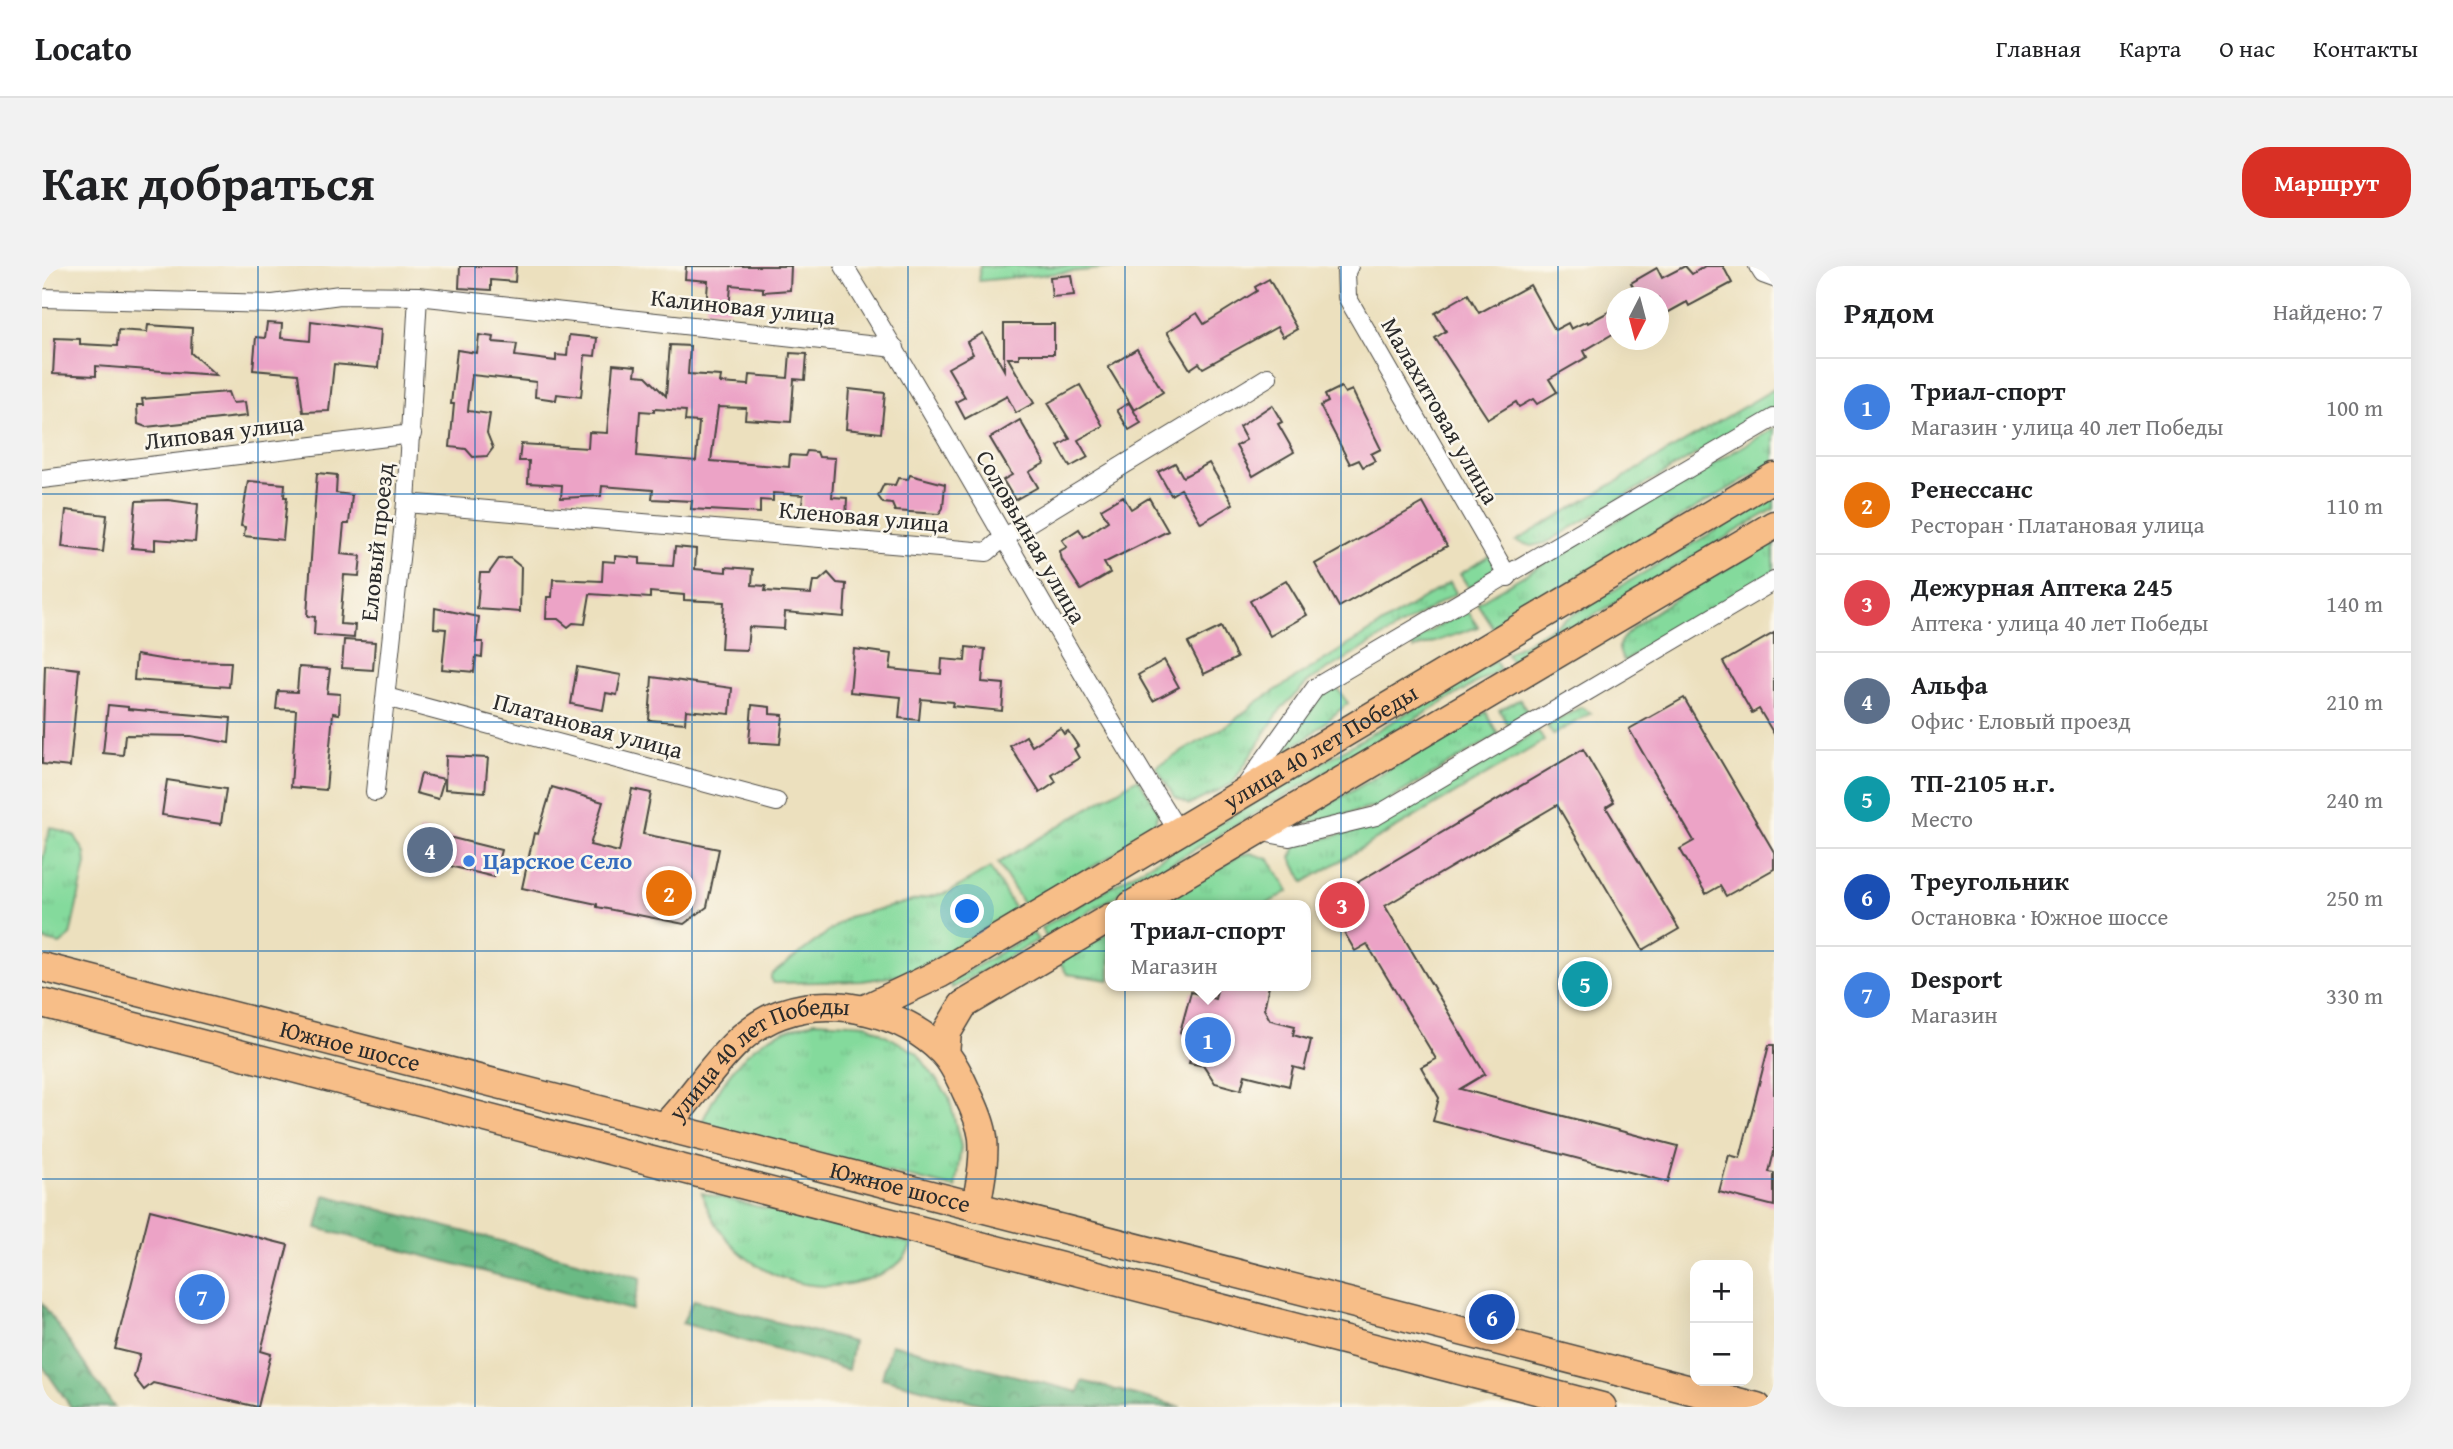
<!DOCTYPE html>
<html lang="ru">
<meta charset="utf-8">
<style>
:root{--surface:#fff;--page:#f2f2f2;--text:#202124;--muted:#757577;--line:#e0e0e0;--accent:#d93025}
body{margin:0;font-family:"Gentium Book Plus",serif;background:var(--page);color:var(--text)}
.controls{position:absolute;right:21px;bottom:21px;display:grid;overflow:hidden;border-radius:14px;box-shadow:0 7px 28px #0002}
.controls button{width:63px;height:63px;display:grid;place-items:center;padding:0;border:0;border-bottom:2px solid var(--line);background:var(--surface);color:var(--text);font:35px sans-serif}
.compass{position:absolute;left:1564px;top:21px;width:63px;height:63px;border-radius:50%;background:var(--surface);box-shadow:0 7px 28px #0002;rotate:186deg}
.you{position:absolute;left:926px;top:646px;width:24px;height:24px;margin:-18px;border:5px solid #fff;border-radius:50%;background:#1a73e8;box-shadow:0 0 0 10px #1a73e833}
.badge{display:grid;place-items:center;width:46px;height:46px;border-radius:50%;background:var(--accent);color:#fff;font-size:23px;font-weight:700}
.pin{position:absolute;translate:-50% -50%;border:4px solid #fff;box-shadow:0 2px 7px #0006}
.popup{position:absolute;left:1063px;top:634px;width:206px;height:91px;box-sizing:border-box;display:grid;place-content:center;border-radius:14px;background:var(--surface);filter:drop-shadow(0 2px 5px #0005);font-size:23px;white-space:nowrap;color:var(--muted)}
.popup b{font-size:26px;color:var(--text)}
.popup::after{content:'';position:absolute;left:50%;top:100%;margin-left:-14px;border:14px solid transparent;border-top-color:var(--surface)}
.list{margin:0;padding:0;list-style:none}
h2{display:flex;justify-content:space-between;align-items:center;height:91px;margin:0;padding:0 28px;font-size:30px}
h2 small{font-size:23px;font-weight:400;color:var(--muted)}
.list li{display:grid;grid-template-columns:46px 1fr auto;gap:21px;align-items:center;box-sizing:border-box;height:98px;padding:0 28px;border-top:2px solid var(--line)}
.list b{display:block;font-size:26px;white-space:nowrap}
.list p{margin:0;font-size:23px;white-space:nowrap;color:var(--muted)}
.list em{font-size:23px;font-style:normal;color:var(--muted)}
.map{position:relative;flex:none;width:1732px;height:1141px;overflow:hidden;border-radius:28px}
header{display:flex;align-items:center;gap:42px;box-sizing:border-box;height:98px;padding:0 35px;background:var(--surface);border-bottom:2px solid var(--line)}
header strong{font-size:33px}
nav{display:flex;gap:38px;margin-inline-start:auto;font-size:24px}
.intro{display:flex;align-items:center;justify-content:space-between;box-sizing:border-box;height:168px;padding:0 42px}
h1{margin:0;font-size:49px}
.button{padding:18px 32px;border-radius:28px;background:var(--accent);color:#fff;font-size:24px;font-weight:700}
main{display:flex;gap:42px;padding:0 42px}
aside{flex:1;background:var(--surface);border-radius:28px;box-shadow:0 7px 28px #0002}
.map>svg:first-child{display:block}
.grass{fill:url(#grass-tufts);stroke:#588264;stroke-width:2}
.forest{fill:url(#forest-crowns);stroke:#4b7258;stroke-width:2}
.building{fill:#eca3c6;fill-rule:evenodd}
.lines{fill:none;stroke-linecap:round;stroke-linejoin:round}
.minor-casing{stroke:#484641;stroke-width:20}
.primary-casing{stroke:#484641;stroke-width:31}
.minor{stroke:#fff;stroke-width:18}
.primary{stroke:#f7be88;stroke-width:28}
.grid{fill:none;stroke:#1f6fb2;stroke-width:2;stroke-opacity:0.55}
.shop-dot{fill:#3f7fe0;stroke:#fbf7ec;stroke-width:2.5}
.labels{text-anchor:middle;stroke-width:5;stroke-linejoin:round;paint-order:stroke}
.street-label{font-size:24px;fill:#2b2b2b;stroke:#fbf7ec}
.shop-label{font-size:24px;font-weight:bold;fill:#366cbe;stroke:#fbf7ec;text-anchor:start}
</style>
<header>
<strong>Locato</strong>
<nav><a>Главная</a><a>Карта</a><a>О нас</a><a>Контакты</a></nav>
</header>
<div class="intro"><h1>Как добраться</h1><a class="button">Маршрут</a></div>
<main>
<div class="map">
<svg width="1732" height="1141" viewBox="0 0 1732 1141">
<defs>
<pattern id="grass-tufts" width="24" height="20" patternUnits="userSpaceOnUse" patternTransform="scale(1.75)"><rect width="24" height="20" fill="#84da9c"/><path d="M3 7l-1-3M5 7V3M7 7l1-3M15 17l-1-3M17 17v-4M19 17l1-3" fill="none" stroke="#72bb87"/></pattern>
<pattern id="forest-crowns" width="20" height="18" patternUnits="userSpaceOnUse" patternTransform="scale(1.75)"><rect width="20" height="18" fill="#6bba84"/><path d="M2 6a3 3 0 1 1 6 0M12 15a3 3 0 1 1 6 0" fill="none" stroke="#58976c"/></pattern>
</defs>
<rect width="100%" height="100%" fill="#fbf7ec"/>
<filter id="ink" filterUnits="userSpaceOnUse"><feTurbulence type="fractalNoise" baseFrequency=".0143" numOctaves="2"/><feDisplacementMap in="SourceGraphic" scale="14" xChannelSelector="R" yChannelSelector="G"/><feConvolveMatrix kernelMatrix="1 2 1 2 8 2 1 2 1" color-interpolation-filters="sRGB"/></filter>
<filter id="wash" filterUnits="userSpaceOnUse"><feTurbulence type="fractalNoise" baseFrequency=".00686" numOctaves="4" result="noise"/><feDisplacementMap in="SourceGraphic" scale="28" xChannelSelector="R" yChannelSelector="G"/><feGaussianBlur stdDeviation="1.57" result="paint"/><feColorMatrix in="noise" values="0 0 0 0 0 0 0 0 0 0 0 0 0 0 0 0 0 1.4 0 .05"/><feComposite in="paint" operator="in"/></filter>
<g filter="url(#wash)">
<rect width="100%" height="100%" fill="#ece0be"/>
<g class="grass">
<path d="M 938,0 L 1088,0 L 937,15 Z"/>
<path d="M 1732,123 L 1732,142 L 1504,277 L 1489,280 L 1474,275 Z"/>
<path d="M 1732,162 L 1732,196 L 1451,362 L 1435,337 Z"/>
<path d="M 1732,230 L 1732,243 L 1471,397 L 1464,388 Z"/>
<path d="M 1732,276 L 1732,305 L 1582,395 C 1579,389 1576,386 1577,379 C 1584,355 1705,292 1732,276 Z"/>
<path d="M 1451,288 L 1453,303 L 1427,322 L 1418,308 Z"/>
<path d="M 1408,316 L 1414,327 L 1267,415 L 1239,443 L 1190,518 L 1147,539 L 1132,530 L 1114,501 L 1189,457 L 1215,436 Z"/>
<path d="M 1425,344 L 1436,361 L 1372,383 L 1368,377 Z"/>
<path d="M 1453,395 L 1458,403 L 1004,671 L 999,662 Z"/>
<path d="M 1293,420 L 1306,437 L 1266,471 L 1231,493 L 1269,439 Z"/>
<path d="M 1478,433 L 1488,450 L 1468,462 L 1457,444 Z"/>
<path d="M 1539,441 L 1549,447 L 1511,469 L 1505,460 Z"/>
<path d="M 1444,446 L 1456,469 L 1337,540 L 1247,562 Z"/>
<path d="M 1496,465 L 1502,475 L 1262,616 L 1249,592 L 1254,580 L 1345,556 Z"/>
<path d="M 1096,512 L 1116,544 L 1112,564 L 983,641 L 956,597 Z"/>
<path d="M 8,561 L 33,570 L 43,587 L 44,598 L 28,670 L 18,678 L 0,674 L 0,596 Z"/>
<path d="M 1208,587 L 1227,593 L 1247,625 L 1223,639 L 1114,639 L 1199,589 Z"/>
<path d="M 948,602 L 974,645 L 867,708 L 820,715 L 731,717 L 729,714 L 729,709 L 806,651 L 907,626 Z"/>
<path d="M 1068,666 L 1068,714 L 1025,708 L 1018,696 Z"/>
<path d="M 991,667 L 996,674 L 910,722 L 908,716 Z"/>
<path d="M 773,755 L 824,758 L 875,787 L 907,831 L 919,881 L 913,922 L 659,858 C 674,826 694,791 726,772 C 739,764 758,761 773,755 Z"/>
<path d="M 660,927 L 870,978 C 861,999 848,1005 826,1013 C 757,1037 682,997 660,927 Z"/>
</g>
<g class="forest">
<path d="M 283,929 L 599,1012 L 590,1044 L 275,962 Z"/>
<path d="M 652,1034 L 811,1076 L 806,1104 L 640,1057 Z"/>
<path d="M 0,1037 L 72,1141 L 29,1141 L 0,1099 Z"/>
<path d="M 849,1078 L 1036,1126 L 1040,1115 L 1139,1141 L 952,1141 L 840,1112 Z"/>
</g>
<g id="blocks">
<g class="building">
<path d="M 418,0 L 474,0 L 473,16 L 449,14 L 449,24 L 417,22 Z"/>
<path d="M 644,0 L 749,0 L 748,24 L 721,26 L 721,22 L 689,19 L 687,44 L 664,43 L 666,15 L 643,13 Z"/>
<path d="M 1643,0 L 1650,8 L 1663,0 L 1681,0 L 1690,17 L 1647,40 L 1645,36 L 1616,52 L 1616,32 L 1597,32 L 1589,17 L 1615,2 L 1620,12 Z"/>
<path d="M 1029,9 L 1032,29 L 1010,31 L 1008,11 Z"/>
<path d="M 1227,13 L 1255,63 L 1241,71 L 1235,61 L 1161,102 L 1157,97 L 1148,103 L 1125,66 L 1155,47 L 1162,58 L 1215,25 L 1213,21 Z"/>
<path d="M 1488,19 L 1513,64 L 1526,57 L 1529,63 L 1545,55 L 1546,57 L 1574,42 L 1574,66 L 1542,85 L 1545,91 L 1507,113 L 1515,126 L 1495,138 L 1491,133 L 1477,141 L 1474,136 L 1446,153 L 1393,72 L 1404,65 L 1393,47 L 1426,28 L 1437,47 Z"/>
<path d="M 269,55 L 339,64 L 336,102 L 292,98 L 287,145 L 261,146 L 256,108 L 211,104 L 214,71 L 223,72 L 225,57 L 240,58 L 239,72 L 268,75 Z"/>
<path d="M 962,58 L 1012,58 L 1012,88 L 977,88 L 977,92 L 966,92 L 992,137 L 974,147 L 965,130 L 923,153 L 914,136 L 923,131 L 906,102 L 931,88 L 925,76 L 941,67 L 962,104 Z"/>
<path d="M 106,59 L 150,62 L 149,87 L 174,109 L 54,100 L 54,110 L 11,108 L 13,72 L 38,73 L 38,78 L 75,80 L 76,64 L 105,66 Z"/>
<path d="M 437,69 L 452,71 L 451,76 L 475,78 L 473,90 L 514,95 L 514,89 L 525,90 L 527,69 L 555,72 L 553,90 L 543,89 L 539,131 L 515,128 L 514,134 L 493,131 L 494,116 L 430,109 L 426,145 L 448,148 L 445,167 L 451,182 L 445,190 L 431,191 L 424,183 L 408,181 L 412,138 L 409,138 L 415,84 L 435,87 Z"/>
<path d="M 628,79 L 648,80 L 646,108 L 679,110 L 678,117 L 707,119 L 708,109 L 746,112 L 748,87 L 765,88 L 763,114 L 752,113 L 749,156 L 703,153 L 704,142 L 676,141 L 669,195 L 747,201 L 748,189 L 763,190 L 765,185 L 775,186 L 777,191 L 793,192 L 790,231 L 805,232 L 804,253 L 759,250 L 761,229 L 731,227 L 731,235 L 718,234 L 718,247 L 649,243 L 650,235 L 610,233 L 611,224 L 560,220 L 559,230 L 519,232 L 520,219 L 486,217 L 487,195 L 477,195 L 479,178 L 546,182 L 547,166 L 565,167 L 571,98 L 594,100 L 593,109 L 604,110 L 624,130 ZM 612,143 L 644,145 L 643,155 L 657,156 L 654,195 L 595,190 L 598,145 L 612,146 Z"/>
<path d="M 1095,83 L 1121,126 L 1092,144 L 1066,101 Z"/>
<path d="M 1038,119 L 1061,160 L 1036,174 L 1046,191 L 1028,201 L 1016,180 L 1028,173 L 1006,137 Z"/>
<path d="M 1299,121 L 1303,127 L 1310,124 L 1339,183 L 1329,188 L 1333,195 L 1321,201 L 1317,194 L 1308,198 L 1278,140 L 1286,136 L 1283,129 Z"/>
<path d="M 807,123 L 843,127 L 839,167 L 804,163 Z"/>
<path d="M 186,126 L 190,137 L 203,136 L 205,150 L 104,161 L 96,158 L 95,139 L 101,139 L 100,133 Z"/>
<path d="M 1087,137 L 1099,157 L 1087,164 L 1075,144 Z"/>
<path d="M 1230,139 L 1240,156 L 1236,158 L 1252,186 L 1211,210 L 1194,180 L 1204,174 L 1197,161 Z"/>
<path d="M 978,154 L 1003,197 L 987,206 L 996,221 L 973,234 L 961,214 L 970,209 L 948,172 Z"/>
<path d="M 1133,197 L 1141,211 L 1167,197 L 1191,238 L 1159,257 L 1139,223 L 1129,229 L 1116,206 Z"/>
<path d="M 275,207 L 295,209 L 294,227 L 310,229 L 307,258 L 302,258 L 299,288 L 319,290 L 317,310 L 302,309 L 298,358 L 313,359 L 312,372 L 272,369 L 273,351 L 265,350 Z"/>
<path d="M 868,209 L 903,218 L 901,242 L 897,248 L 853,245 L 850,238 L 841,237 L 836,230 L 842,218 L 853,219 L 856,212 L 866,213 Z"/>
<path d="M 206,215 L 243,218 L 242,231 L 245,231 L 241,274 L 202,270 L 203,261 L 199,260 Z"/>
<path d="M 1081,230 L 1089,243 L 1107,232 L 1126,265 L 1062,297 L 1068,307 L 1039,324 L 1020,294 L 1018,285 L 1025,281 L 1020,274 L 1037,263 L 1042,271 L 1066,255 L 1059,243 Z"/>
<path d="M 126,234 L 156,238 L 153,276 L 113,273 L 113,284 L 90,282 L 94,235 Z"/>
<path d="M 1381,237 L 1405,280 L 1297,341 L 1273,298 Z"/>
<path d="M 24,244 L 65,249 L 61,286 L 20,281 Z"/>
<path d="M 633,281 L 654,283 L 653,303 L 684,306 L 684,301 L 711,303 L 710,319 L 724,320 L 723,325 L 769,328 L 771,315 L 777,315 L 786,307 L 795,317 L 804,318 L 802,351 L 743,346 L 742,363 L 707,361 L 705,384 L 679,383 L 682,336 L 642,334 L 642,329 L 608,326 L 608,332 L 548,328 L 543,358 L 531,357 L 526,361 L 516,353 L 504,353 L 505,331 L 510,331 L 511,313 L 560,315 L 561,295 L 573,296 L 573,290 L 598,292 L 598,298 L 631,300 Z"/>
<path d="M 468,292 L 479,301 L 478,346 L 435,343 L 438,307 L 447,307 L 457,293 Z"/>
<path d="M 1244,314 L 1265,349 L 1228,370 L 1208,335 Z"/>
<path d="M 393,342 L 437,351 L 434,376 L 441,376 L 440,391 L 434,390 L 432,406 L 400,403 L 404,363 L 392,362 Z"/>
<path d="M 1179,361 L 1195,392 L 1162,408 L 1146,377 Z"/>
<path d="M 1732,367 L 1732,468 L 1717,443 L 1710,447 L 1681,396 Z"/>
<path d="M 302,374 L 333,376 L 331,404 L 300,402 Z"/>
<path d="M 924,381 L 943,383 L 940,416 L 962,418 L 960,445 L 910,440 L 911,436 L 879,433 L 877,454 L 857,452 L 859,431 L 808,426 L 812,383 L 850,388 L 848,403 L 899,408 L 900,393 L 923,395 Z"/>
<path d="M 94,389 L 131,395 L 189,396 L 187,421 L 92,414 Z"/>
<path d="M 1122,394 L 1137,421 L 1111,435 L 1096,409 Z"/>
<path d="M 3,399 L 37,403 L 28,501 L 0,498 Z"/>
<path d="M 257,401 L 288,403 L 285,427 L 298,428 L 297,448 L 291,447 L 284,524 L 249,521 L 254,444 L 234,443 L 236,425 L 255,426 Z"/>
<path d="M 535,401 L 579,409 L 575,429 L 564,427 L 561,444 L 529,438 Z"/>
<path d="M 610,411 L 690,422 L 688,448 L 644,444 L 643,457 L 607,454 Z"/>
<path d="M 1642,432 L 1732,586 L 1732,603 L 1684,630 L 1678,620 L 1664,628 L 1638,583 L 1652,575 L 1587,463 Z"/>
<path d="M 66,439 L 86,441 L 86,443 L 189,452 L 187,477 L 149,470 L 83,469 L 81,489 L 61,487 Z"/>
<path d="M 710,439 L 728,441 L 728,448 L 741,449 L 738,478 L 707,476 Z"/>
<path d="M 1018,462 L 1022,468 L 1026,465 L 1036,480 L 1032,483 L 1037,492 L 1010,509 L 1014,516 L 998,527 L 968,480 L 984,470 L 990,480 Z"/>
<path d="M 1541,483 L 1572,536 L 1564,541 L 1637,663 L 1601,684 L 1515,539 L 1343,640 L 1443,808 L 1418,823 L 1636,880 L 1626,916 L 1391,855 L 1397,832 L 1379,801 L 1394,793 L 1325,678 L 1313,685 L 1284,635 Z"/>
<path d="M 404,490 L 446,492 L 443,526 L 403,523 Z"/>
<path d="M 379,508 L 402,513 L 396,533 L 374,527 Z"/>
<path d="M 125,514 L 184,523 L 179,558 L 120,549 Z"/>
<path d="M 510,521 L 561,536 L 548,579 L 577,586 L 590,523 L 609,527 L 601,568 L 677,583 L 665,641 L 642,658 L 555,641 L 555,638 L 480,622 L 492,567 L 496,568 Z"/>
<path d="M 378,564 L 459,584 L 452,611 L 372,591 Z"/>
<path d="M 1550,701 L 1562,721 L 1537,735 L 1525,716 Z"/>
<path d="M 1176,720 L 1227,720 L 1222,743 L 1228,754 L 1253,760 L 1251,769 L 1269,774 L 1262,804 L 1251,801 L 1247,820 L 1203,809 L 1199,824 L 1173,817 L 1162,800 L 1147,797 L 1151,784 L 1138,766 L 1149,726 L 1173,733 Z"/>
<path d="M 1727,779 L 1732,779 L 1732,886 L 1727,906 L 1732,907 L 1732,940 L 1677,926 L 1687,889 L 1698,892 Z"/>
<path d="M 108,944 L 246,979 L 219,1085 L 229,1088 L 216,1141 L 111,1117 L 102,1124 L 92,1111 L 98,1089 L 73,1083 Z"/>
</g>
</g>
</g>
<g filter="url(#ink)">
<use href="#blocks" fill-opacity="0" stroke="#484641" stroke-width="2"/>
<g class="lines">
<defs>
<g id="minor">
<path d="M 802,0 C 917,186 1020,380 1136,565"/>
<path d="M 1307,0 L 1304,6 L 1305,31 L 1466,311"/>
<path d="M 1716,0 L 1721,8 L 1732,12"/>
<path d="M 0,32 L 231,38 L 298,29 L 376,30 L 853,82"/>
<path d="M 0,213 L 370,168"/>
<path d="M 364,237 L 945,286 L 960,273 L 1226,111"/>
<path d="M 344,431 L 735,536"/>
<path d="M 1202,522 L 1274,421 L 1732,152"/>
<path d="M 333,526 L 364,237 L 376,30"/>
<path d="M 1216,565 L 1247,571 L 1334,550 L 1732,315"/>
</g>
<g id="primary">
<path d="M 1090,639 L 1732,259"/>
<path id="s1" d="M 0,701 L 1715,1141"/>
<path d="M 0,737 L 1560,1141"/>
<path id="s2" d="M 821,744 L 899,707 L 1732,211"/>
<path d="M 903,788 L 905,766 L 921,739 L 1068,652"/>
<path id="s3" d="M 622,861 C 659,825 687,766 739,748 C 792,729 862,746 901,786 C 912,797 919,814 925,827 C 932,841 939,857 941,872 C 943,895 938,918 934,941"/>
</g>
</defs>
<use href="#minor" class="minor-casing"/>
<use href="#primary" class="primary-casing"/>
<use href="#minor" class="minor"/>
<use href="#primary" class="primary"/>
</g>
</g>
<path class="grid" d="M 216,0 L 216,1141M 433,0 L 433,1141M 650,0 L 650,1141M 866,0 L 866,1141M 1083,0 L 1083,1141M 1299,0 L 1299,1141M 1516,0 L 1516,1141M 0,228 L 1732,228M 0,456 L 1732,456M 0,685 L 1732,685M 0,913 L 1732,913"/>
<circle class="shop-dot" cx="427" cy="595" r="7"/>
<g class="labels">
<g class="street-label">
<text transform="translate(701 41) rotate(6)" y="8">Калиновая улица</text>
<text transform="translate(1398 145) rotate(60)" y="8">Малахитовая улица</text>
<text transform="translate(182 166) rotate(-7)" y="8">Липовая улица</text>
<text transform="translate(822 251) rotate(5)" y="8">Кленовая улица</text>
<text transform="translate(989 271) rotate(60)" y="8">Соловьиная улица</text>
<text transform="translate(335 276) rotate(-84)" y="8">Еловый проезд</text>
<text transform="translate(546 460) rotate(15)" y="8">Платановая улица</text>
<text dy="8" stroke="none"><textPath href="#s2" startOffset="528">улица 40 лет Победы</textPath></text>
<text dy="8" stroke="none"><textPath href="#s1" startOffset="318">Южное шоссе</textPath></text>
<text dy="8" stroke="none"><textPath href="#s3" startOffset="124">улица 40 лет Победы</textPath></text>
<text dy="8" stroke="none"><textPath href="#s1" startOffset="886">Южное шоссе</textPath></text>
</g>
<g class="shop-label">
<text x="441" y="603">Царское Село</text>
</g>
</g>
</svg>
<div class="controls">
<button>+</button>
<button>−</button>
</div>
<svg class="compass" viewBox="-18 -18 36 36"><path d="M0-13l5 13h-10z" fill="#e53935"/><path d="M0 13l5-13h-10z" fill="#757577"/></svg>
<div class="you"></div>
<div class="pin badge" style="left:1166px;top:774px;background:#3f7fe0">1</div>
<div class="popup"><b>Триал-спорт</b>Магазин</div>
<div class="pin badge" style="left:627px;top:627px;background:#e8710a">2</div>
<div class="pin badge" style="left:1300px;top:639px;background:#e0444e">3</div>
<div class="pin badge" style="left:388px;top:584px;background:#5c6f8a">4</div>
<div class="pin badge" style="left:1543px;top:718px;background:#0f9aa8">5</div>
<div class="pin badge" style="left:1450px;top:1051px;background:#1a4fb4">6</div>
<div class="pin badge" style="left:160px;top:1031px;background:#3f7fe0">7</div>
</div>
<aside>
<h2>Рядом<small>Найдено: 7</small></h2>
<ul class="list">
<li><span class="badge" style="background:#3f7fe0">1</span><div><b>Триал-спорт</b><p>Магазин · улица 40 лет Победы</p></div><em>100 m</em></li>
<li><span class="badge" style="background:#e8710a">2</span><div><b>Ренессанс</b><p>Ресторан · Платановая улица</p></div><em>110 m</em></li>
<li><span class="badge" style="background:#e0444e">3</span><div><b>Дежурная Аптека 245</b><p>Аптека · улица 40 лет Победы</p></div><em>140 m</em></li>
<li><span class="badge" style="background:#5c6f8a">4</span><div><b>Альфа</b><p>Офис · Еловый проезд</p></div><em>210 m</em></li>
<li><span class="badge" style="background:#0f9aa8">5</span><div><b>ТП-2105 н.г.</b><p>Место</p></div><em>240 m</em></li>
<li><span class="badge" style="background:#1a4fb4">6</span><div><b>Треугольник</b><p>Остановка · Южное шоссе</p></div><em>250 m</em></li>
<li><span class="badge" style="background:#3f7fe0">7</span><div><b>Desport</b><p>Магазин</p></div><em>330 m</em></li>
</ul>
</aside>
</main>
